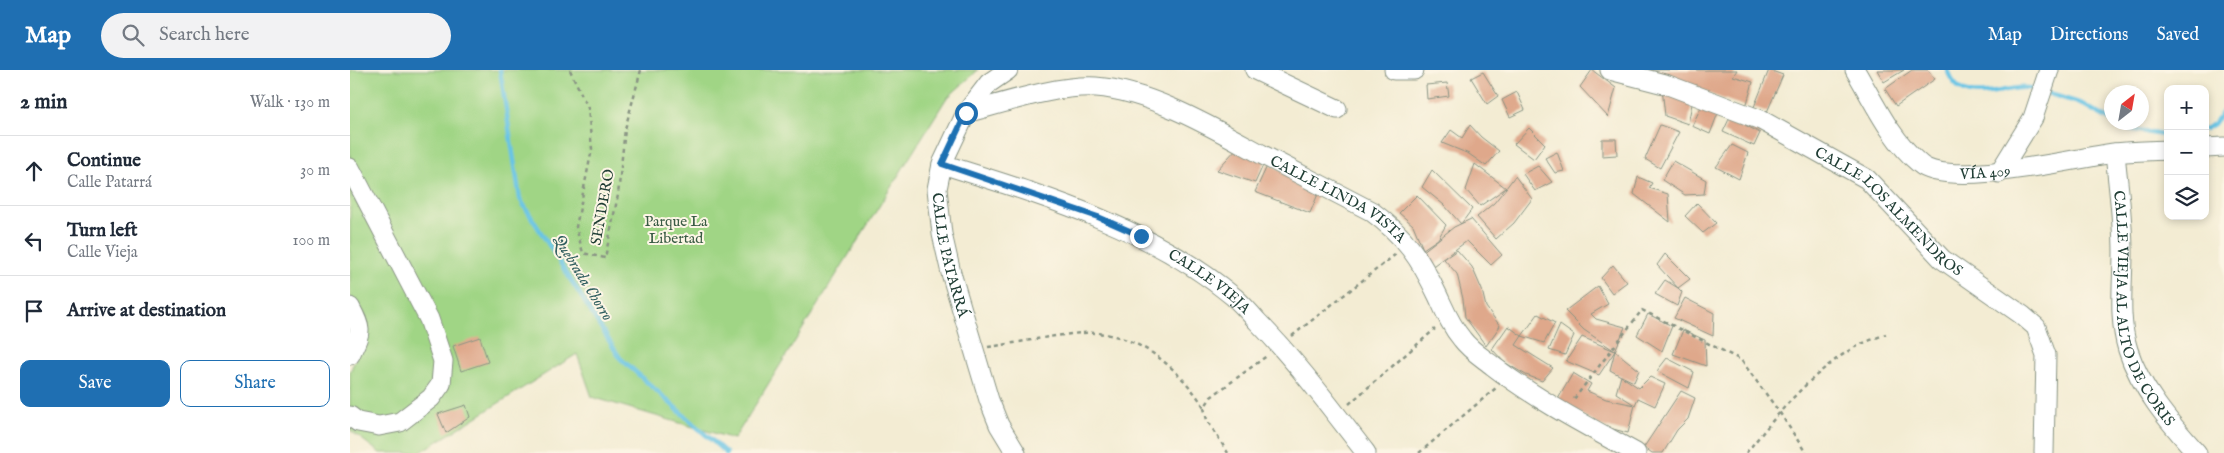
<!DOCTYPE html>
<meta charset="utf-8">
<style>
:root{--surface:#fff;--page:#f2f2f3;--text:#1f2937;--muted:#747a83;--line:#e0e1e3;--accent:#1f6fb2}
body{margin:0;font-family:"IM FELL English",serif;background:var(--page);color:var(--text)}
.controls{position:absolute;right:15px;top:15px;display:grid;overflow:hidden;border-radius:10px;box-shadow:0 2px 8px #0003}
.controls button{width:45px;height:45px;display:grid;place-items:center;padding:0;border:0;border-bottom:1px solid var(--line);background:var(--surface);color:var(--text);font:25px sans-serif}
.compass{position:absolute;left:1754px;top:15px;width:45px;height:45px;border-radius:50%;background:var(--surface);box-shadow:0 2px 8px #0003;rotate:31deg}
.stop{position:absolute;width:15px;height:15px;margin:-11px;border:4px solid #1f6fb2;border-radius:50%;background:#fff}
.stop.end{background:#1f6fb2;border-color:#fff;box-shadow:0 1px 5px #0008}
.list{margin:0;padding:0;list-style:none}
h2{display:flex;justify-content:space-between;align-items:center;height:65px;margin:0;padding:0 20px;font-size:21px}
h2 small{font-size:16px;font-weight:400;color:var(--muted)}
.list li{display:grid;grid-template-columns:32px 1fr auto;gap:15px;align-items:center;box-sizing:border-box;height:70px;padding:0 20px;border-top:1px solid var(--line)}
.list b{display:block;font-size:19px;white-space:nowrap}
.list p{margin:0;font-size:16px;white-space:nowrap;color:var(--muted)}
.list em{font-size:16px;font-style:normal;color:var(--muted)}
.actions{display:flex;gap:10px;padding:15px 20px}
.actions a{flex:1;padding:11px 0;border:1px solid var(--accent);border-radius:10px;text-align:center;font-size:18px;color:var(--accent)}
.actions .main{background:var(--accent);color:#fff}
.icon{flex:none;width:28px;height:28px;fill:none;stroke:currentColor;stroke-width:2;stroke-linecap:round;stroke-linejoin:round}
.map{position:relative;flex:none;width:1874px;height:383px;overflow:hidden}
header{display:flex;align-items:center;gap:30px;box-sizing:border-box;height:70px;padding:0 25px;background:var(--accent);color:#fff}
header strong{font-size:24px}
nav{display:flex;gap:28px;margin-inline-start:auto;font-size:18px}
.search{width:350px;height:45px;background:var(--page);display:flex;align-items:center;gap:12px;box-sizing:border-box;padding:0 18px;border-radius:28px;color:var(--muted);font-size:19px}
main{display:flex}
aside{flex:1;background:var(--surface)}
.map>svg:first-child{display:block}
.green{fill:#a0d585;stroke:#60895c}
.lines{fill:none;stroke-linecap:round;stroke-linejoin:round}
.stream{stroke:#67c4e5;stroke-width:4.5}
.building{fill:#dfa88b}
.minor-casing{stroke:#899484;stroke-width:21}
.path{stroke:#899484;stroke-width:2.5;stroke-dasharray:4 4;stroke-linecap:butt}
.minor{stroke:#fff;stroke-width:19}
.route{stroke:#1f6fb2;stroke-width:6}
.labels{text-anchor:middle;stroke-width:4;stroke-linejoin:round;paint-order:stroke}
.street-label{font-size:15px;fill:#1f3d34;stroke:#fcf5e5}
.park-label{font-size:15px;fill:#395b44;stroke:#fcf5e5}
.water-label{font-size:16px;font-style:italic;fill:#315f60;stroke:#fcf5e5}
</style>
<header>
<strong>Map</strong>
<div class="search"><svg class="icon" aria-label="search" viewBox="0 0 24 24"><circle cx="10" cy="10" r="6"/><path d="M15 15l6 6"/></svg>Search here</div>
<nav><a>Map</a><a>Directions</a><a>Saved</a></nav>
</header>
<main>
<aside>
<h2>2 min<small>Walk · 130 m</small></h2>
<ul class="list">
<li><svg class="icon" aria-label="ahead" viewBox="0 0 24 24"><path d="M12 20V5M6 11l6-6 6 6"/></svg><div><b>Continue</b><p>Calle Patarrá</p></div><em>30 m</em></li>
<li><svg class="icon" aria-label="left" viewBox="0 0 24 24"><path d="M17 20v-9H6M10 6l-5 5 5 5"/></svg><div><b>Turn left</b><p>Calle Vieja</p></div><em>100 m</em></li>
<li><svg class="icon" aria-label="arrive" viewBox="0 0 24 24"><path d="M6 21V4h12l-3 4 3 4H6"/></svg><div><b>Arrive at destination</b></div></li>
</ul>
<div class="actions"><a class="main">Save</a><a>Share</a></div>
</aside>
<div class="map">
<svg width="1874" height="383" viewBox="0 0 1874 383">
<rect width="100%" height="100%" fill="#fcf5e5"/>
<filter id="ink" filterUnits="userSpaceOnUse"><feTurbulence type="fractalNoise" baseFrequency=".02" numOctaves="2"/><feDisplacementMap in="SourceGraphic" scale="10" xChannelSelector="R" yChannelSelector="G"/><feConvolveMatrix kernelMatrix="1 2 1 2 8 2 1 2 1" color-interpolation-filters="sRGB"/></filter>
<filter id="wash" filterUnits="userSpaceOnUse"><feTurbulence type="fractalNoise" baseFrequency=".0096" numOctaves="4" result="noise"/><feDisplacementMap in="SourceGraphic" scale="20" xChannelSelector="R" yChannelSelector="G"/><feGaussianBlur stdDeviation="1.12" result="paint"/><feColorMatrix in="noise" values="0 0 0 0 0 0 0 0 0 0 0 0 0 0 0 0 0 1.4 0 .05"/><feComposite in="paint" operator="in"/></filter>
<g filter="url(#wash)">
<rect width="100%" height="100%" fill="#f3ecd3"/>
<path class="green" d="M 0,0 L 628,0 L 596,29 L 384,369 L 242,327 L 227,284 L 69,383 L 30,383 L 0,360 L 0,302 L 18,259 L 0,226 Z"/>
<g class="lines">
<g class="stream">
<path d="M 150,0 L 170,129 L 270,288 L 376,383"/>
<path d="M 1597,0 C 1615,46 1657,9 1687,20"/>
<path d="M 1697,23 L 1732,34 L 1762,51"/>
<path d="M 1764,52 L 1778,59 L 1818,66"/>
<path d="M 1855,59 L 1864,54 L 1874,40"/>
</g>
</g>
<g id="blocks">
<g class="building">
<path d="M 1242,0 L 1266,18 L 1258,47 L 1230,17 Z"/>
<path d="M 1293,0 L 1387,0 L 1383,6 L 1403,12 L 1396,37 Z"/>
<path d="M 1419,0 L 1433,5 L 1417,42 L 1404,37 Z"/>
<path d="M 1527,0 L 1554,0 L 1534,12 Z"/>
<path d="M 1562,0 L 1578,0 L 1585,9 L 1546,36 L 1535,19 Z"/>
<path d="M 1133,2 L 1148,26 L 1137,34 L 1121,8 Z"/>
<path d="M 1097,13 L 1099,26 L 1077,29 L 1076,15 Z"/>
<path d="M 1312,18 L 1343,29 L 1338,54 L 1315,46 Z"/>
<path d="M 1167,22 L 1175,40 L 1160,47 L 1152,30 Z"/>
<path d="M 1351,37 L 1368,43 L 1360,64 L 1342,56 Z"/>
<path d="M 1380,47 L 1410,63 L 1404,76 L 1373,62 Z"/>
<path d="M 1120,55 L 1131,67 L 1149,81 L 1136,96 L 1119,84 L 1092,73 L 1101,60 L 1112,68 Z"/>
<path d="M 1310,55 L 1329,62 L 1310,98 L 1295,89 Z"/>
<path d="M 1179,58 L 1195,74 L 1184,89 L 1164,74 Z"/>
<path d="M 1252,69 L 1266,69 L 1267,85 L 1252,86 Z"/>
<path d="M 1382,75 L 1398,83 L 1389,109 L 1366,97 Z"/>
<path d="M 887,78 L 915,91 L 905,113 L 867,100 Z"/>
<path d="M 1207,82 L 1214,101 L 1205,103 L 1195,88 Z"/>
<path d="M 1323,91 L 1356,110 L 1354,124 L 1335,125 L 1312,110 Z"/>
<path d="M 918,94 L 971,117 L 960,143 L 905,122 Z"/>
<path d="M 1125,94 L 1156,118 L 1165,106 L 1182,129 L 1164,153 L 1146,169 L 1127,147 L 1144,133 L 1156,118 L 1130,136 L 1116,120 Z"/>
<path d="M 1188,96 L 1202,112 L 1185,121 L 1173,104 Z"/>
<path d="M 1082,100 L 1122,139 L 1111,154 L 1094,135 L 1072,117 Z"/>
<path d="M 1288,107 L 1302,113 L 1299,118 L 1318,124 L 1320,152 L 1284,124 Z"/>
<path d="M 1067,125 L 1096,155 L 1088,169 L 1073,179 L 1063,155 L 1049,143 Z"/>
<path d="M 1347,133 L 1366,153 L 1353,163 L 1335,146 Z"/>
<path d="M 1121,149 L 1152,185 L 1141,195 L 1117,171 L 1080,198 L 1072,182 L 1104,157 Z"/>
<path d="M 1107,180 L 1122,197 L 1132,220 L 1136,237 L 1150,256 L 1136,276 L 1115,247 L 1113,229 L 1107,204 L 1094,189 Z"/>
<path d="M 1315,184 L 1340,209 L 1328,218 L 1332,222 L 1327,236 L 1305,224 L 1315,210 L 1328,218 L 1307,195 Z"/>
<path d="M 1263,195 L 1277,212 L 1262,223 L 1251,208 Z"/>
<path d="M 1248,216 L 1258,234 L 1241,244 L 1246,249 L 1275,257 L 1265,281 L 1234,260 L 1215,241 Z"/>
<path d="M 1335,228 L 1364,243 L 1363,266 L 1324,248 Z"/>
<path d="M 1188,244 L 1205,253 L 1194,273 L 1172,266 Z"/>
<path d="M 1298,244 L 1322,256 L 1312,281 L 1287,265 Z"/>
<path d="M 1210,255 L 1224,265 L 1215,285 L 1199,280 Z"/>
<path d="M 1158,256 L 1172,266 L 1166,275 L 1203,298 L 1192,311 L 1176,305 L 1154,292 L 1142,279 Z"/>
<path d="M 1333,260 L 1355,270 L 1356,296 L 1323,284 Z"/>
<path d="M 130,267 L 138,292 L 111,301 L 103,276 Z"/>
<path d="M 1232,267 L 1265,281 L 1289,300 L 1284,312 L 1271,306 L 1289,318 L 1300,307 L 1315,314 L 1305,336 L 1288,328 L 1285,335 L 1278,363 L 1248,355 L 1208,329 L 1223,303 L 1241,314 L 1237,321 L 1256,329 L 1285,335 L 1266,323 L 1271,306 L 1260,300 L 1265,281 L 1249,305 L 1216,291 Z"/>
<path d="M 1317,288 L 1344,302 L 1339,318 L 1307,301 Z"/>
<path d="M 1331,321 L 1345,328 L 1338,349 L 1327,360 L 1313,383 L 1302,383 L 1294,377 Z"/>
<path d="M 116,335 L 120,347 L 96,363 L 88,344 Z"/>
</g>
</g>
</g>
<g filter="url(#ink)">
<use href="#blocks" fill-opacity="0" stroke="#899484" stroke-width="1"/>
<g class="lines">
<defs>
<g id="minor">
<path id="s1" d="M 658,0 L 639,13 L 616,43 L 592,94 L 587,119 L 592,164 L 601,203 L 639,330 L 649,355 L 666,383"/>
<path d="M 905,0 L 987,39"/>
<path d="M 1044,0 L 1064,0"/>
<path id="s2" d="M 1260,0 L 1318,15 L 1411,50 L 1517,109 L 1592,189 L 1672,245 L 1686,257 L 1696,285 L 1694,383"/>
<path id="s3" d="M 1505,0 C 1524,32 1541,70 1570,94 C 1598,119 1726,88 1764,83 C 1782,81 1800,81 1818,80"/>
<path id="s4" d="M 616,43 C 654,33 707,15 746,17 C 801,21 865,59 913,85 C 949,104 985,122 1021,141 C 1055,166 1070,188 1088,226 C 1095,241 1101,256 1112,269 C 1120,280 1133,288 1143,296 C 1187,330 1237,356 1286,383"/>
<path d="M 1855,78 L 1874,77"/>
<path id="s5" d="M 1765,83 C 1768,116 1773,149 1773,182 C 1773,215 1768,248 1778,280 C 1790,318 1820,353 1847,383"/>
<path id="s6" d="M 592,94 C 694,126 800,157 884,227 C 892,234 900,243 907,251 C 947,292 981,338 1016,383"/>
<path d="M 0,98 L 79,249 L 93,291 L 91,314 L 81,328 L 50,352 L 29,356 L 8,352 L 0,346"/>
<path d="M 1649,103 L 1683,48 L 1699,0"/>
<path d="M 0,237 C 13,261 11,261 0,285"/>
</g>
</defs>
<use href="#minor" class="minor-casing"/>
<g class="path">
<path d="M 220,0 L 238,38 L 242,79 L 226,157 L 233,183 L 255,188 L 268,125 L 275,59 L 291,0"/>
<path d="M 942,266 L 1046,184"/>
<path d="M 638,277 C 669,273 701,265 733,263 C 784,260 828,296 854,337"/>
<path d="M 1224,329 L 1292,240 L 1391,290 L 1430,343 L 1456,383"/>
<path d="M 999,334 L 1085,259"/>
<path d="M 878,383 L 857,350 L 854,338 L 861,327 L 918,285"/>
<path d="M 1069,383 L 1146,318"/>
<path d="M 1396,383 C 1427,345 1458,306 1500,280 C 1511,273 1524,269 1536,264"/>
</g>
<use href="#minor" class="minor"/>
</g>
</g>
<g class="lines" filter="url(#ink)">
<path class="route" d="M 616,43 L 592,94 L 748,147 L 791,166"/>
</g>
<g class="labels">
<g class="street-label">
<text dy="5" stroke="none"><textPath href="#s3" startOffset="182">VÍA 409</textPath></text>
<text dy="5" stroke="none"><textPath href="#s4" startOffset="402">CALLE LINDA VISTA</textPath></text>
<text transform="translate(252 137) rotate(-80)" y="5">SENDERO</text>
<text dy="5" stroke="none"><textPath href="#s2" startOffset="318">CALLE LOS ALMENDROS</textPath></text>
<text dy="5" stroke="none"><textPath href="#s1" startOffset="210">CALLE PATARRÁ</textPath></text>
<text dy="5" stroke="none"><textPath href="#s6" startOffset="294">CALLE VIEJA</textPath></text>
<text dy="5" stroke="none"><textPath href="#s5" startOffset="161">CALLE VIEJA AL ALTO DE CORIS</textPath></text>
</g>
<g class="park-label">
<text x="326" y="156">Parque La<tspan x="326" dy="17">Libertad</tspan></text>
</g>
<g class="water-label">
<text transform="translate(234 207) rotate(58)" y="6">Quebrada Chorro</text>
</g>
</g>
</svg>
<div class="controls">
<button>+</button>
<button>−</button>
<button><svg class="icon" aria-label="layers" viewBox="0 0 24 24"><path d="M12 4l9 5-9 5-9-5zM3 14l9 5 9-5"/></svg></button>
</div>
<svg class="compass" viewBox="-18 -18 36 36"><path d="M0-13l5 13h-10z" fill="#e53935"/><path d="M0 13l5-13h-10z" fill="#747a83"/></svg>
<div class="stop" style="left:616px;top:43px"></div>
<div class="stop end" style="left:791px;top:166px"></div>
</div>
</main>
